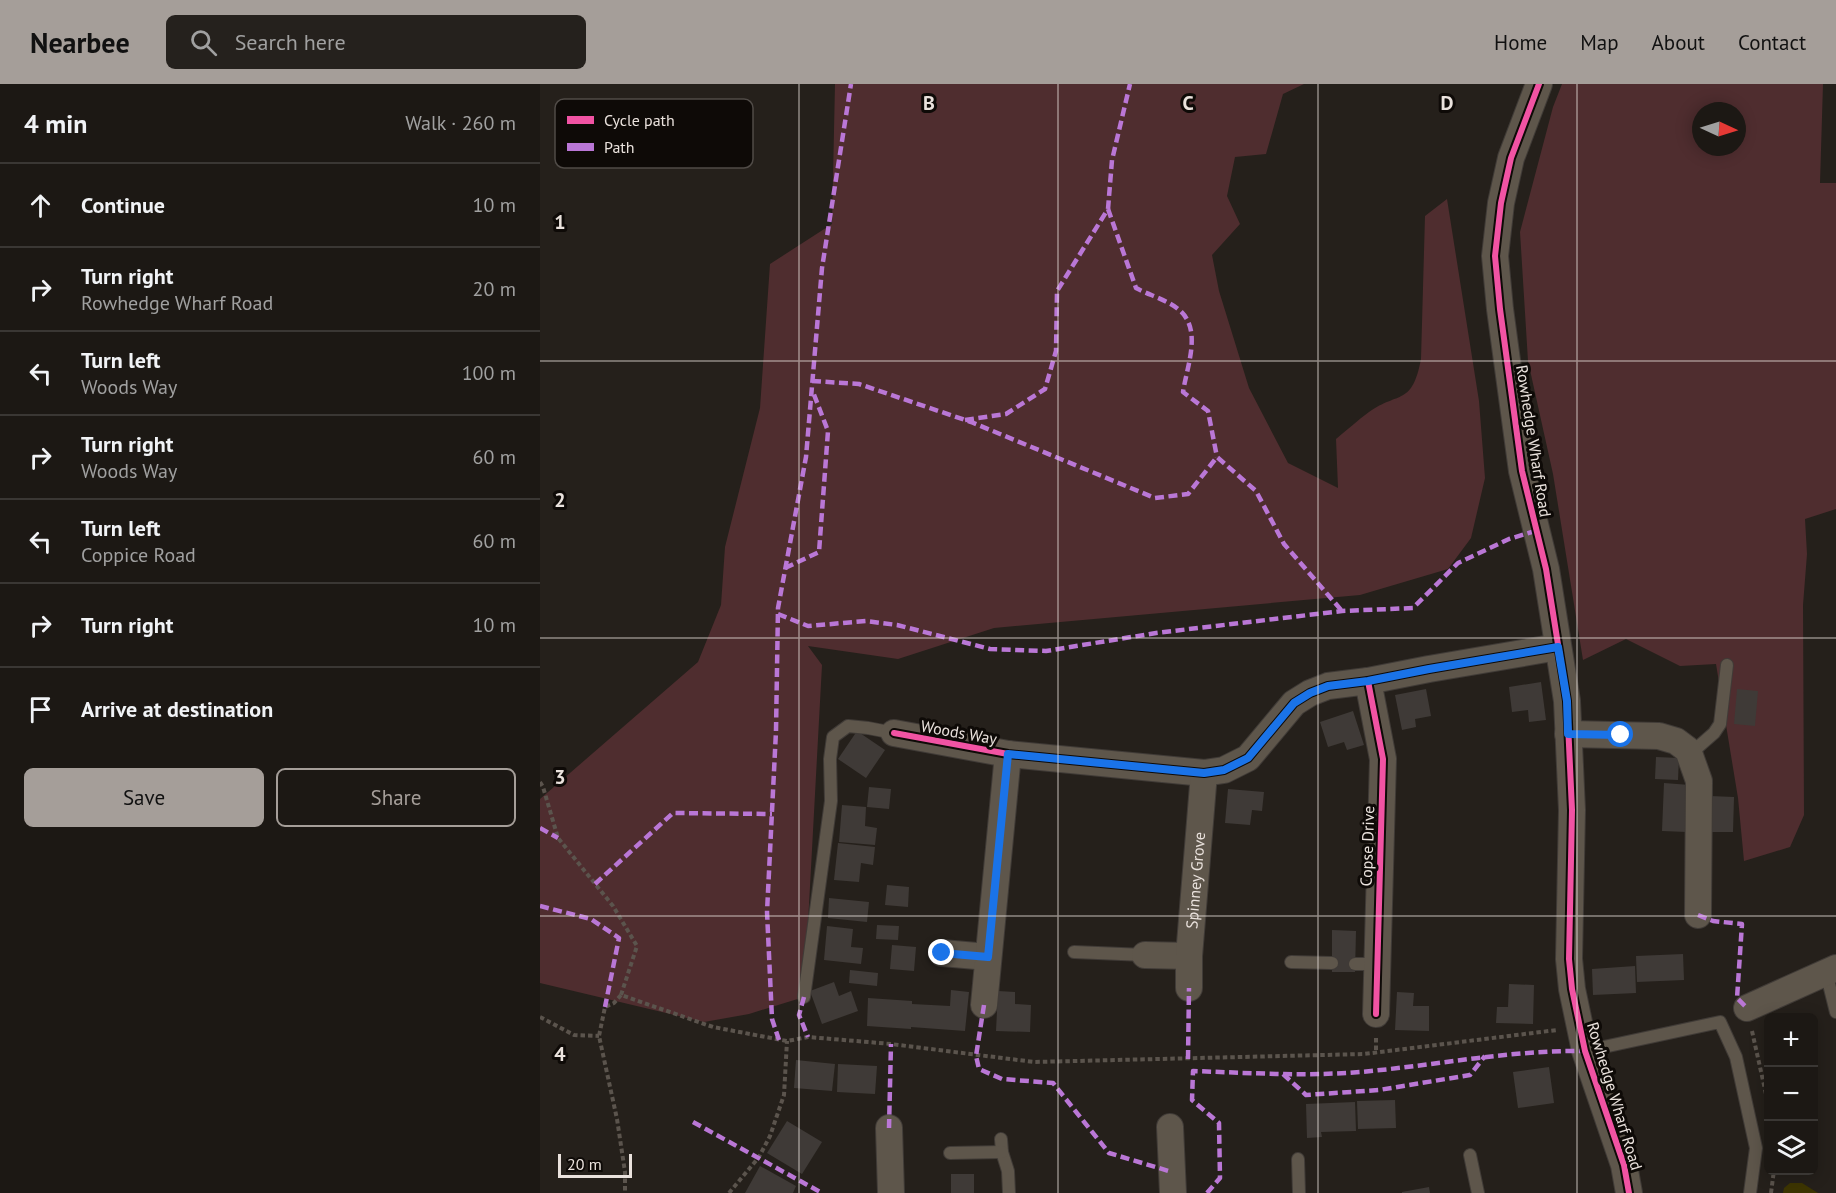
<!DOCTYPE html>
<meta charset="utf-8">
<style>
:root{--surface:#1c1814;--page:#25211d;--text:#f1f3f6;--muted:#a0a0a0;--line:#3a3734;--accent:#a59e99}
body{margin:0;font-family:"PT Sans",sans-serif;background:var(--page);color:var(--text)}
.controls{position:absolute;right:18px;bottom:18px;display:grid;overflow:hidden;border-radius:9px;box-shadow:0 3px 15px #0003}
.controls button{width:54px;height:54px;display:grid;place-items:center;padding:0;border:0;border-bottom:2px solid var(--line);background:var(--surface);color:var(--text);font:30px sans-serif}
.compass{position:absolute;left:1152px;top:18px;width:54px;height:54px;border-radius:50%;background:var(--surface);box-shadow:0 3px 15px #0003;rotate:94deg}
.scale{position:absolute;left:18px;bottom:15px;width:74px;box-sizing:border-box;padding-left:6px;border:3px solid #eae2dd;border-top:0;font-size:16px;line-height:21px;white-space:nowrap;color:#eae2dd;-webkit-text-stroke:4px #0e0a07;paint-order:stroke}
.stop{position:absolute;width:18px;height:18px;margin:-14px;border:4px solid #1a73e8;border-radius:50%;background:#fff}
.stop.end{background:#1a73e8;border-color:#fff;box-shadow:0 2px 6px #0008}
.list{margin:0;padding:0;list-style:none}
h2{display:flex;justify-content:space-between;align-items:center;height:78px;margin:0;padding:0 24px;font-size:26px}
h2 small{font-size:20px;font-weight:400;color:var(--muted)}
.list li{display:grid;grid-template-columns:39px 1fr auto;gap:18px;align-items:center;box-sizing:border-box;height:84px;padding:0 24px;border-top:2px solid var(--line)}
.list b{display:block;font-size:22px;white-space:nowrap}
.list p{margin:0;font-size:20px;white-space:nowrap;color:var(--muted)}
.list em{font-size:20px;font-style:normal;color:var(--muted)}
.actions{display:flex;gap:12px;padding:18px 24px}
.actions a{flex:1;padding:14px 0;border:2px solid var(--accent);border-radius:9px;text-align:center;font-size:21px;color:var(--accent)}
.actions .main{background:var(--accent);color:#111}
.icon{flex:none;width:33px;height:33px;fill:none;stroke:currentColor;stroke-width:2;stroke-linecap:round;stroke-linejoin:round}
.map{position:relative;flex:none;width:1296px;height:1109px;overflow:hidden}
header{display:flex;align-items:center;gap:36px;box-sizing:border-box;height:84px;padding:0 30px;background:var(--accent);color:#111}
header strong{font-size:28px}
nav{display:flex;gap:33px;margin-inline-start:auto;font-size:21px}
.search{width:420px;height:54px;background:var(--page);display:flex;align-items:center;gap:15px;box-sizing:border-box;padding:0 21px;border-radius:9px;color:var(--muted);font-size:22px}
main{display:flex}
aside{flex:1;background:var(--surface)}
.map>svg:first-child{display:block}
.green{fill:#4f2d2f;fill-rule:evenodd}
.water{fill:#3d3502}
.building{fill:#3f3a37}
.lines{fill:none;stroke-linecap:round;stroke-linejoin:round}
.lane-casing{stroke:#403b37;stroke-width:14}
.street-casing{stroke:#403b37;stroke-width:28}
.path{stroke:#5b544d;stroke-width:4;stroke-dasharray:4.5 3;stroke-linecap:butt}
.lane{stroke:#5e564b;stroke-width:12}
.street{stroke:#5e564b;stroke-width:26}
.quiet{stroke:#ba77d6;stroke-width:4.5;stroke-dasharray:9 4.5;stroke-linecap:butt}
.cycleway-casing{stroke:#0e0a07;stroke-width:10}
.cycleway{stroke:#f153a3;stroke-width:6}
.route{stroke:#1a73e8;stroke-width:8}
.grid{fill:none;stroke:#eae2dd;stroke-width:1.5;stroke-opacity:0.55}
.labels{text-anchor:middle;stroke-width:6;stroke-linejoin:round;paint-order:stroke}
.street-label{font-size:16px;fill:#eae2dd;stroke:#0e0a07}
.key{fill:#0e0a07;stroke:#504b47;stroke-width:1.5}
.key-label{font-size:16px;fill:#eae2dd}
.grid-label{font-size:20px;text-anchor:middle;font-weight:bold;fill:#eae2dd;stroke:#0e0a07;stroke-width:6;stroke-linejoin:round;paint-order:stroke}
</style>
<header>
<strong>Nearbee</strong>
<div class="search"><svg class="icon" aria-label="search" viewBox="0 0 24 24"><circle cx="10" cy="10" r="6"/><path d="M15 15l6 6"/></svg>Search here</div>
<nav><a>Home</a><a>Map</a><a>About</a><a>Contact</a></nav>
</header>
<main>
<aside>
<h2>4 min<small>Walk · 260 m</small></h2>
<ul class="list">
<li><svg class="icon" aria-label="ahead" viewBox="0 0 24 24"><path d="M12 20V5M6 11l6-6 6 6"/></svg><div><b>Continue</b></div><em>10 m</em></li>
<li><svg class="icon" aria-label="right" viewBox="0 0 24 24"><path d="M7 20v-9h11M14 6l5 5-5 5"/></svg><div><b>Turn right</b><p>Rowhedge Wharf Road</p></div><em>20 m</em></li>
<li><svg class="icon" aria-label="left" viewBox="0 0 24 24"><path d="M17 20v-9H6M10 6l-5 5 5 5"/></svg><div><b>Turn left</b><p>Woods Way</p></div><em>100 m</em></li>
<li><svg class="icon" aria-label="right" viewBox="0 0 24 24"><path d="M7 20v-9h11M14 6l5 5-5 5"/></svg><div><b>Turn right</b><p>Woods Way</p></div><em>60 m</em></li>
<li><svg class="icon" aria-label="left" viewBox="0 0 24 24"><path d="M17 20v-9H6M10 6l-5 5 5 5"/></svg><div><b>Turn left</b><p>Coppice Road</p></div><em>60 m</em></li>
<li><svg class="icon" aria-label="right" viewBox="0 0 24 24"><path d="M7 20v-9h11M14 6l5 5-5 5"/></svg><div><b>Turn right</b></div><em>10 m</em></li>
<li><svg class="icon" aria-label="arrive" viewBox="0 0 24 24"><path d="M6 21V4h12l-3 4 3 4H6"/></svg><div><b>Arrive at destination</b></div></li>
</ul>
<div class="actions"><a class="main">Save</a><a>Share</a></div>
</aside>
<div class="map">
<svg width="1296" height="1109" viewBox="0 0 1296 1109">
<rect width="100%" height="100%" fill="#25201b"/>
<g class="green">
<path d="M 295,0 L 764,0 L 743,10 L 726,70 L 695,73 L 687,112 L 700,140 L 672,171 L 679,207 L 709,304 L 748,379 L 798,404 L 796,355 C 807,346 818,336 829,328 C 859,307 872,322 881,275 L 885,132 L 907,115 L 939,317 L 945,394 L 931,454 L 908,485 L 820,511 L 454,544 L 358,575 L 268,562 L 282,581 L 264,913 L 209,930 L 164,938 L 0,899 L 0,715 L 158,578 L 181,521 L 185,463 L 220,324 L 230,180 L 292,140 Z"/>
<path d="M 1022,0 L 1283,0 L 1280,99 L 1296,99 L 1296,425 L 1265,435 L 1267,470 L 1263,521 L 1264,731 L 1250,763 L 1204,777 L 1198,714 L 1176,580 L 1140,582 L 1086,555 L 1043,576 L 1013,390 L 988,277 L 980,148 L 1013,23 ZM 1161,27 L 1197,27 L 1197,63 L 1161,63 Z"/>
</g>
<path class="water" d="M 1250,1099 L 1262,1099 L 1278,1109 L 1243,1109 L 1244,1104 Z"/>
<g class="building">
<path d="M 1001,598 L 1006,636 L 989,638 L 988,626 L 972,628 L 969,603 Z"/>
<path d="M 886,605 L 891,632 L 875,635 L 876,643 L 862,646 L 855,611 Z"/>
<path d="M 1197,605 L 1218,607 L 1215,642 L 1194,640 Z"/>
<path d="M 813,627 L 824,661 L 807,666 L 804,658 L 788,663 L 780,638 Z"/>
<path d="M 317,647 L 345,666 L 326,694 L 298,675 Z"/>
<path d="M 1116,673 L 1139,674 L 1138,696 L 1115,695 Z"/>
<path d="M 1124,699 L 1150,701 L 1147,748 L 1122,747 Z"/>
<path d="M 329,703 L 351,705 L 349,725 L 327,723 Z"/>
<path d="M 688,705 L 724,708 L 722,727 L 712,726 L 710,741 L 685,739 Z"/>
<path d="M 1170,712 L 1194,713 L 1193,748 L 1168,748 Z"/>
<path d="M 302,721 L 326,723 L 325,742 L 337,744 L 335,761 L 299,758 Z"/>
<path d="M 298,759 L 335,763 L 333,781 L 321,779 L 319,798 L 294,796 Z"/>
<path d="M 347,801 L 369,803 L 368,823 L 345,821 Z"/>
<path d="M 289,814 L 329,818 L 327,838 L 288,834 Z"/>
<path d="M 337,841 L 359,842 L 358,856 L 336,855 Z"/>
<path d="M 287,842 L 313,845 L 311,863 L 323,864 L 321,880 L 284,876 Z"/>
<path d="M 792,846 L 816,847 L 815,888 L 792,888 Z"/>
<path d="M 352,861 L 376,863 L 374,887 L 350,885 Z"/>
<path d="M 1143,870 L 1144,896 L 1097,898 L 1096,872 Z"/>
<path d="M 1095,882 L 1096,909 L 1053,911 L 1052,885 Z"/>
<path d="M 310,886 L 338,889 L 337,902 L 309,899 Z"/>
<path d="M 294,898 L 299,912 L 311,907 L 318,927 L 282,940 L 270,907 Z"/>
<path d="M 969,900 L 994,901 L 993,940 L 956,939 L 957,923 L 968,923 Z"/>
<path d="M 411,906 L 429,908 L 425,947 L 371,943 L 371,945 L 327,942 L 328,914 L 372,917 L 372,920 L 410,922 Z"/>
<path d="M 458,907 L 475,908 L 475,920 L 491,921 L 490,948 L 456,947 Z"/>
<path d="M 857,908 L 874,909 L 873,922 L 889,922 L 889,947 L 855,946 Z"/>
<path d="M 256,976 L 295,980 L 292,1007 L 254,1004 Z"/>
<path d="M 298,980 L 337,982 L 335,1010 L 297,1008 Z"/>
<path d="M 1009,983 L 1014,1019 L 978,1024 L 973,988 Z"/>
<path d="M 855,1016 L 856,1044 L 818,1045 L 817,1017 Z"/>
<path d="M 815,1018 L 816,1047 L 781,1048 L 782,1053 L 767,1054 L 766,1020 Z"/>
<path d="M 247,1037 L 282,1058 L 262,1090 L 227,1069 Z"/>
<path d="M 220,1082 L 256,1102 L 253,1109 L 205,1109 Z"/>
<rect x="411" y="1090" width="23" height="19"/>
<path d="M 889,1103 L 890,1109 L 862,1109 L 862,1108 Z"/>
</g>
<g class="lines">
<defs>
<g id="lane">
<path d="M 1150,670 L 1174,649 L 1180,640 L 1187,581"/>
<path d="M 534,868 L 605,871"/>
<path d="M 751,878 L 792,879"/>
<path d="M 815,880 L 838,880"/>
<path d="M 1286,888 L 1296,928"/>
<path d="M 264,913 L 291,717 L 290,675 L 293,653 L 308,642 L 328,644 L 354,649"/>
<path d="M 1045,967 L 1180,938 L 1196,973 L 1216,1064 L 1210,1109"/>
<path d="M 461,1055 L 462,1068 L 468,1087 L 469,1109"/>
<path d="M 410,1069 L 462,1068"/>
<path d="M 930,1071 L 938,1109"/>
<path d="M 758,1075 L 759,1109"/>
</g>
<g id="street">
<path d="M 999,0 L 971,74 L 961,119 L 955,172 L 960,225 L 982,387 L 1006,485 L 1027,617 L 1032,726 L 1029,875 L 1032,905 L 1045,967 L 1084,1081 L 1089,1109"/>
<path d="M 828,597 L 843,675 L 836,930"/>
<path d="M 354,649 L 468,670 L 664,689 L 684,686 L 708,674 L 754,619 L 770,609 L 788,602 L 828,597 L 889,585 L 1018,563"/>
<path d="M 1028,650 L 1119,652 L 1136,657 L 1148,666 L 1159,697 L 1158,831"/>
<path d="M 402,869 L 448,873"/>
<path d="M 605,871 L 649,872"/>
<path id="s1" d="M 649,904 L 649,872 L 664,689"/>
<path d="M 444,921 L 468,670"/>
<path d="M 1207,924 L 1296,884"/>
<path d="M 630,1043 L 633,1109"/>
<path d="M 349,1044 L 351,1109"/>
</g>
</defs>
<use href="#lane" class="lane-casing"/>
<use href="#street" class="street-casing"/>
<g class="path">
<path d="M 0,698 L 3,703 L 18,754 L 73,822 L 97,862 L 81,911 L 173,943 L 247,957 L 268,953 L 351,960 L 494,978 L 824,970 L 1017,946"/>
<path d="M 81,911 L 74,919 L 65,923 L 59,952 L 77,1035 L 85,1088 L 85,1109"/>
<path d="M 0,933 L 34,951 L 59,952"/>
<path d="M 1212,947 L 1228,1019"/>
<path d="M 836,954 L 836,969"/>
<path d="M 189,1109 L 219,1073 L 230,1052 L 244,1011 L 247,957"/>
<path d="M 1231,1109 L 1234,1086"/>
</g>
<use href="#lane" class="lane"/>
<use href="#street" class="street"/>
<g class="quiet">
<path d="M 568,125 L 596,204 C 609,211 627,216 638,225 C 663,244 647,282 643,308 L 668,327 L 677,373"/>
<path d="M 272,297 L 319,300 L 431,338 L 615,414 L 648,410 L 677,373 L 716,407 L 744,460 L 802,527"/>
<path d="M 425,336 L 466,330 L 505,305 L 516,267 L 517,207 L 568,125 L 572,76 L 590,0"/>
<path d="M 245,484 L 279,468 L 288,347 L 273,308"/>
<path d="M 238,530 L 268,542 L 326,537 L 357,541 L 450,565 L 506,567 L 616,549 L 802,527 L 873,524 L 918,479 L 969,455 L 995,447"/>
<path d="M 0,744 L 18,754"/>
<path d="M 55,800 L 133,729 L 232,730"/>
<path d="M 0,822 L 51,835 L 79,854 L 65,923"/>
<path d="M 1158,831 L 1173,837 L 1202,840 L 1197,914 L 1207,924"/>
<path d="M 264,913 L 259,931 L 268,953"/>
<path d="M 444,921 L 436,972 L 439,985 L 462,995 L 513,999 L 569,1069 L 632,1088"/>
<path d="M 239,956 L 232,935 L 227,828 L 236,647 L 238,524 L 266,373 L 282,184 L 311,0"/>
<path d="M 648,975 L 649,904"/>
<path d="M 743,990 L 766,1011 L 839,1006 L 930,991 L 945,972"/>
<path d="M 153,1038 L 282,1109"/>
<path d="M 349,1044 L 351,960"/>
<path d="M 667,1109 L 680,1094 L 679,1039 L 652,1016 L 653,987 C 712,989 772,993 831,987 C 903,980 972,966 1045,967"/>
</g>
<defs>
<g id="cycleway">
<path d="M 999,0 L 971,74 L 961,119 L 955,172 L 960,225 L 982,387 L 1006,485 L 1027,617 L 1032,726 L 1029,875 L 1032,905 L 1045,967 L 1084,1081 L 1089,1109"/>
<path d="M 828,597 L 843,675 L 836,930"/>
<path d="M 354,649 L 468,670 L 664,689 L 684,686 L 708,674 L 754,619 L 770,609 L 788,602 L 828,597 L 889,585 L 1018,563"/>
</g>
</defs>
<use href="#cycleway" class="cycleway-casing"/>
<use href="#cycleway" class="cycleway"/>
</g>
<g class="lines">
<path class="route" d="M 402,869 L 448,873 L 468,670 L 664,689 L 684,686 L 708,674 L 754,619 L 770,609 L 788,602 L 828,597 L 889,585 L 1018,563 L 1027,617 L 1028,650 L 1081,651"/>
</g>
<path class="grid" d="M 259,0 L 259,1109M 518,0 L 518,1109M 778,0 L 778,1109M 1037,0 L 1037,1109M 0,277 L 1296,277M 0,554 L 1296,554M 0,832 L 1296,832"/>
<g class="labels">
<g class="street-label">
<text transform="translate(994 357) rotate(81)" y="6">Rowhedge Wharf Road</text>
<text transform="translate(419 648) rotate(10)" y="6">Woods Way</text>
<text transform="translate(827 762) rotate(-88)" y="6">Copse Drive</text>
<text dy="6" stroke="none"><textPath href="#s1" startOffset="108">Spinney Grove</textPath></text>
<text transform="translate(1075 1012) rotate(73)" y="6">Rowhedge Wharf Road</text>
</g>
</g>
<rect x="15" y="15" width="198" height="69" rx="9" class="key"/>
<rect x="27" y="32" width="27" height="8" fill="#f153a3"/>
<rect x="27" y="59" width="27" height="8" fill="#ba77d6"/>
<g class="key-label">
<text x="64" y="42">Cycle path</text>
<text x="64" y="69">Path</text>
</g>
<g class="grid-label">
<text x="389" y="26">B</text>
<text x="648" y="26">C</text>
<text x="907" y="26">D</text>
<text x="20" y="145">1</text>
<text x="20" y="423">2</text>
<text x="20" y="700">3</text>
<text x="20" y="977">4</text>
</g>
</svg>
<div class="controls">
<button>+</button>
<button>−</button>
<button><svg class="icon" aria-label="layers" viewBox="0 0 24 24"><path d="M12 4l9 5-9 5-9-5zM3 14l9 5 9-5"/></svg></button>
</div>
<svg class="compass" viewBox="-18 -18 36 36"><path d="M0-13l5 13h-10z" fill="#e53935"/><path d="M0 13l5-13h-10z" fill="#a0a0a0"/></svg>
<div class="scale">20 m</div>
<div class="stop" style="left:1081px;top:651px"></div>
<div class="stop end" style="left:402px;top:869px"></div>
</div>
</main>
